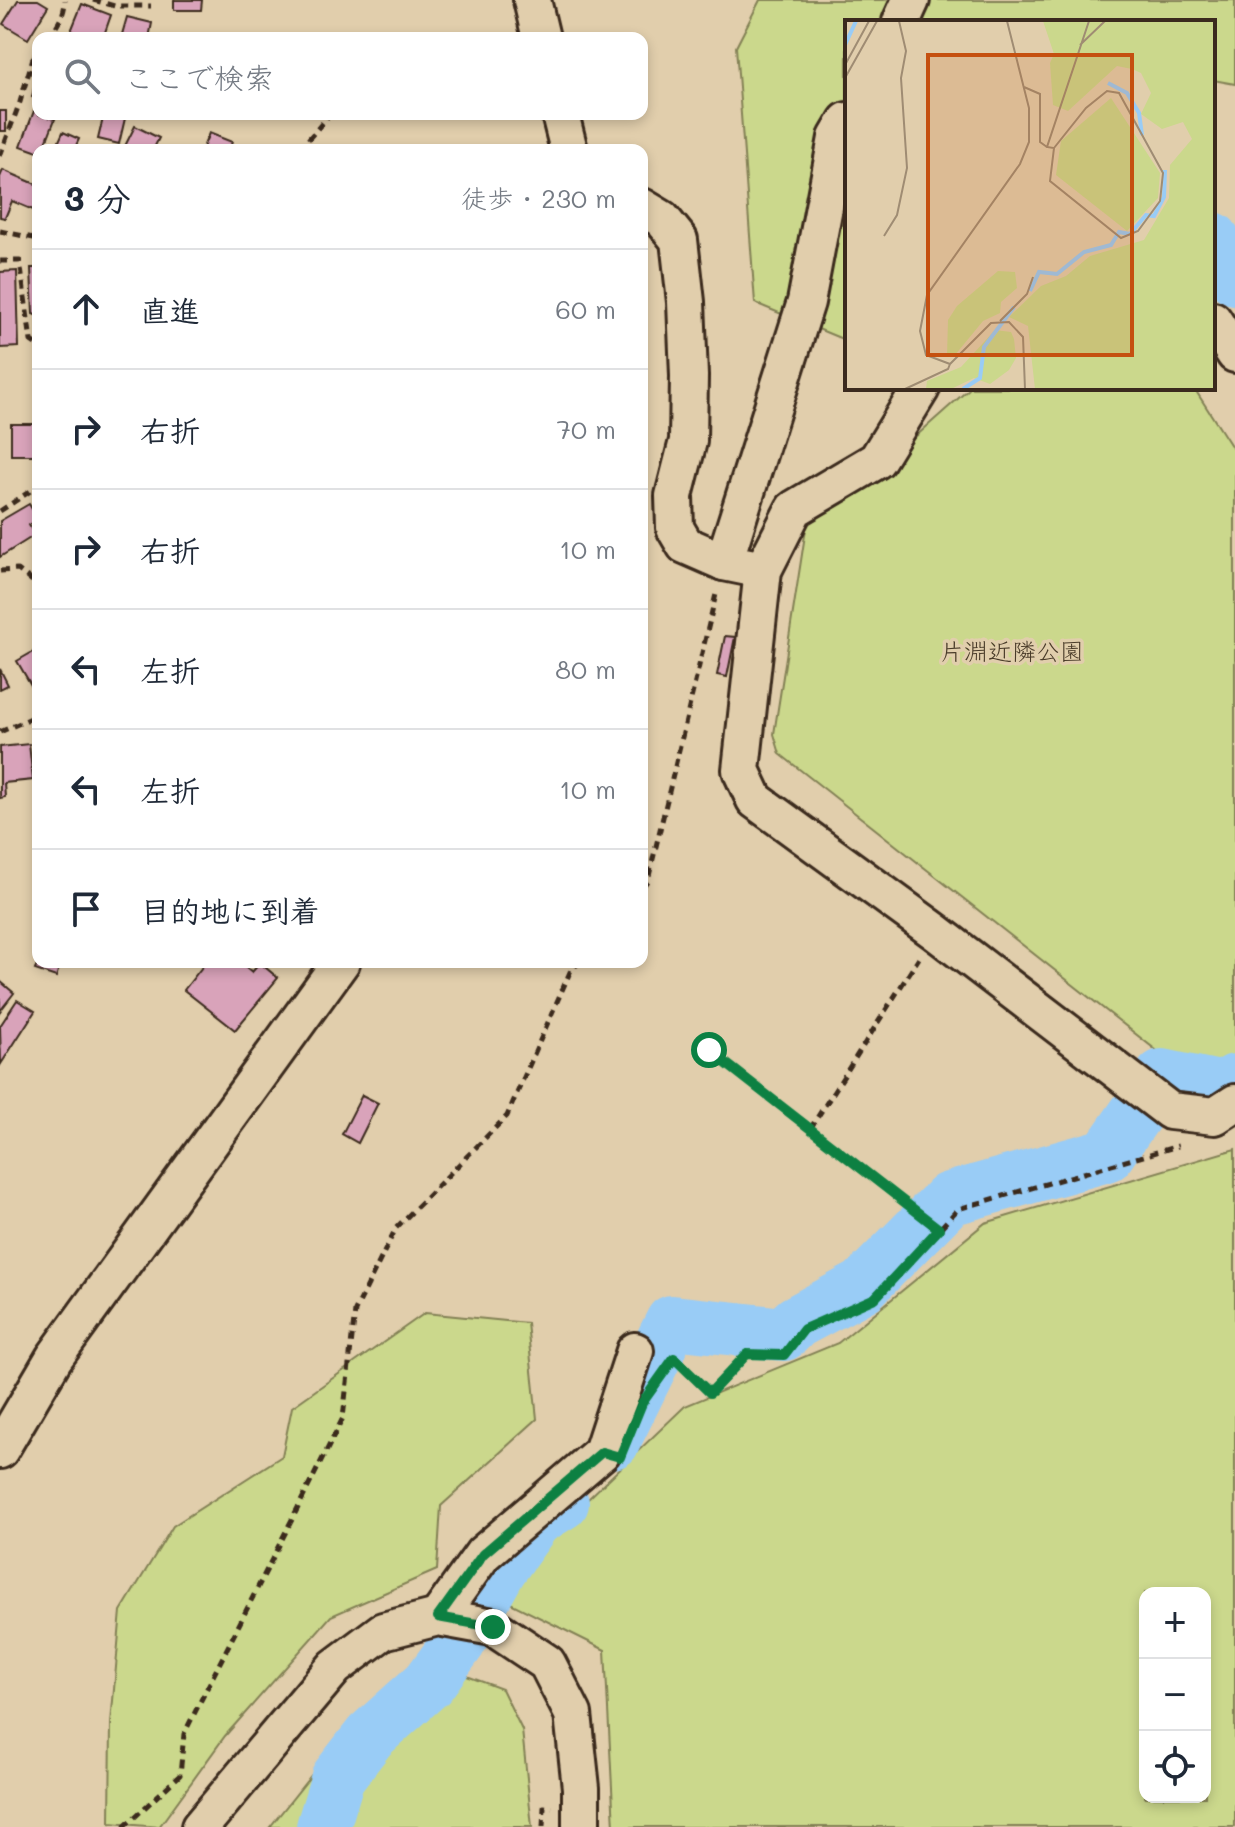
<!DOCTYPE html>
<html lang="ja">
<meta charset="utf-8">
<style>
:root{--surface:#fff;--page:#f2f2f3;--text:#1f2937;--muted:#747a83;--line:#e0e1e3}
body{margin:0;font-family:Mali,"Klee One",sans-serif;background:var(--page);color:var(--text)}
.controls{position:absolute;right:24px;bottom:24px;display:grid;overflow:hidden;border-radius:16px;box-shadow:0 4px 12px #0003}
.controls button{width:72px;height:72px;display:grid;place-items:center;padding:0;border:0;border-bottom:2px solid var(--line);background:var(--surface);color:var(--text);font:40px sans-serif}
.stop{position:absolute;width:24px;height:24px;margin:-18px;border:6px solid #0b8043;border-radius:50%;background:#fff}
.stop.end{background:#0b8043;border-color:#fff;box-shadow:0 2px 8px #0008}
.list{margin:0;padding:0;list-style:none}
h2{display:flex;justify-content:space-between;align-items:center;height:104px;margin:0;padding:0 32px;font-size:34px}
h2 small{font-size:26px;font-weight:400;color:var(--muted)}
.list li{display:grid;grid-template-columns:52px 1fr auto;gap:24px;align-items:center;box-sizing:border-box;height:120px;padding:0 32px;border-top:2px solid var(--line)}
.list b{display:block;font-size:30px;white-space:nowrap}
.list em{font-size:26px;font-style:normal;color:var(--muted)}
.icon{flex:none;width:44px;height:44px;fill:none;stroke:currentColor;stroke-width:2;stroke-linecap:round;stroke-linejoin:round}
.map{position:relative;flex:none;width:1235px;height:1827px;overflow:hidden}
.search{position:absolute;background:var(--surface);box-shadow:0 4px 12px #0003;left:32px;top:32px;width:616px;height:88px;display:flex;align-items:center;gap:20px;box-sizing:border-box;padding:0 28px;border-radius:16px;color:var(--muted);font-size:30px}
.panel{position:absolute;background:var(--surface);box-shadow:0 4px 12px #0003;left:32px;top:144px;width:616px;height:824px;border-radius:16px}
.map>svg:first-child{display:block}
.green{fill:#cbd88c;stroke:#838155;stroke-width:2;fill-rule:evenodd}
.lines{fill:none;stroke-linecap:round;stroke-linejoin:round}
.river{stroke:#99ccf6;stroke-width:54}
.building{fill:#d9a3ba;stroke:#3b2a1e;stroke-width:2}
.minor-casing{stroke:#3b2a1e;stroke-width:42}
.path{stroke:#3b2a1e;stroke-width:5;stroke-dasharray:8 6;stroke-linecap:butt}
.minor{stroke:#e1ceac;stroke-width:36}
.route{stroke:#0b8043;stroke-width:10}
.labels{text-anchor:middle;stroke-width:7;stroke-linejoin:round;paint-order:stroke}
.park-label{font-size:24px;fill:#493b29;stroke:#e1ceac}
.inset-river{fill:none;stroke:#99ccf6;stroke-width:4}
.inset-road{fill:none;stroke:#9f8c73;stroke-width:2}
.view{fill:#c55010;fill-opacity:0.15;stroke:#c55010;stroke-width:4}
.inset-edge{fill:none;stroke:#3b2a1e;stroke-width:4}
</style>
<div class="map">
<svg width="1235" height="1827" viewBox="0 0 1235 1827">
<rect width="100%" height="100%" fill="#e1ceac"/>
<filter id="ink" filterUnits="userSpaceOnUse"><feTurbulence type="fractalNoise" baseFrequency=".0125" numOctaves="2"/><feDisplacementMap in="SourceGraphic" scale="16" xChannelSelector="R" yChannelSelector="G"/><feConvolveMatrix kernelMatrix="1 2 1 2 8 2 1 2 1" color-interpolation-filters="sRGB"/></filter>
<g filter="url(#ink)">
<g class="green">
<path d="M 760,0 L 1235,0 L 1235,84 L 1213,80 L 1213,22 L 847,22 L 847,341 L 755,303 L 736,47 Z"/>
<path d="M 970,388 L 1194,388 L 1235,452 L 1235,1060 L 1208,1070 L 1170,1061 L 780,754 L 774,734 L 807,522 L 878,470 Z"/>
<path d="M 1235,1149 L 1235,1827 L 614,1827 L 605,1650 L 490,1593 L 685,1406 L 838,1343 L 985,1223 ZM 1145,1593 L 1205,1593 L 1205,1797 L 1145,1797 Z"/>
<path d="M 425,1313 L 527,1323 L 537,1419 L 441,1506 L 437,1570 L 331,1616 L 225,1736 L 159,1827 L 110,1823 L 111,1723 L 121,1611 L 173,1526 L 282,1456 L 292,1407 Z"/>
<path d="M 456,1672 L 502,1689 L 522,1730 L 532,1827 L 270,1827 L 363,1710 L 404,1675 Z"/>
</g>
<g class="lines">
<g class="river">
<path d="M 1213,239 L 1235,278"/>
<path d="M 613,1442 L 672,1322 L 784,1334 L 796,1322 L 863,1286 L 949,1199 L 1107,1155 L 1162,1076 L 1223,1089 L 1235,1081"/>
<path d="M 323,1827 L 338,1777 L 370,1736 L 429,1683 L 459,1642 L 500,1569 L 535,1520 L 562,1503"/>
</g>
</g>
<g class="building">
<path d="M 18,0 L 38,0 L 48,6 L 28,39 L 3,24 Z"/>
<path d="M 174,0 L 202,0 L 201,10 L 174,10 Z"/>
<path d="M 82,4 L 111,15 L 103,38 L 88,38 L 71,31 Z"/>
<path d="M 127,17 L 152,23 L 149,38 L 121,38 Z"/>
<path d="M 38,70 L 38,99 L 32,97 Z"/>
<rect x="0" y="111" width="6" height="20"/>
<path d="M 34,111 L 38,112 L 38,114 L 55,119 L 43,150 L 38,150 L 38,152 L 21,146 Z"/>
<path d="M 104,114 L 126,114 L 119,144 L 98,139 Z"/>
<path d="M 135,126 L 159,138 L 153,150 L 123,150 Z"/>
<path d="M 63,132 L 79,139 L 74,150 L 55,150 Z"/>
<path d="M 209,133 L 232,142 L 229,150 L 202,150 Z"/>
<path d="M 3,170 L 38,185 L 38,212 L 12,201 L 5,218 L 0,217 L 0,177 Z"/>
<path d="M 31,268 L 38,268 L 38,316 L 33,314 Z"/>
<path d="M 17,271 L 19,347 L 0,348 L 0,272 Z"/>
<rect x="11" y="424" width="27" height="31"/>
<path d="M 29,504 L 32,509 L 38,506 L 38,520 L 29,525 L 35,535 L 0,557 L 0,521 Z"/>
<path d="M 725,636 L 735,637 L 727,677 L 717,675 Z"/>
<path d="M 38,649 L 38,697 L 17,661 Z"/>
<path d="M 0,669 L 8,685 L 0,689 Z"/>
<path d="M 29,744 L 33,780 L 4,783 L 5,797 L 0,798 L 0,747 Z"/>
<path d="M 38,962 L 61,962 L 56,977 L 35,970 Z"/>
<path d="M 206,962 L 240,962 L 252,972 L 260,963 L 278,978 L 235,1030 L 184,990 Z"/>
<path d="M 0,981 L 14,993 L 0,1011 Z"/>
<path d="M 17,1000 L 35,1011 L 1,1064 L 0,1026 Z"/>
<path d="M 362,1095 L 378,1103 L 358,1143 L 342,1134 Z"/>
</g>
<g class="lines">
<defs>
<g id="minor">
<path d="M 532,0 L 541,38"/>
<path d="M 901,22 L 911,0"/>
<path d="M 560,114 L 569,150"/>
<path d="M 642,207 L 662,219 L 679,240 L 686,302 L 689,376 L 688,441 L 674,496 L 675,528 L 685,545 L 724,562"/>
<path d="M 1213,320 L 1235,354"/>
<path d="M 921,388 L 877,460 L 794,509 L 763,570 L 741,770 L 755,800 L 936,932 L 1170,1111 L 1215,1116 L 1235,1103"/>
<path d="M 763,570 L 724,562 L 806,302 L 837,138 L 847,121"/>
<path d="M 0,1450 L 54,1358 L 341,962"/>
<path d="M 438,1617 L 483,1554 L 602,1452 L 635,1351"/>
<path d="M 200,1827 L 335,1667 L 383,1631 L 438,1617 L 493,1627 L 547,1663 L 573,1714 L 581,1788 L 581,1827"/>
</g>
</defs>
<use href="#minor" class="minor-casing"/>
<g class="path">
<path d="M 93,0 L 115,6 L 151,6"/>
<path d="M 48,38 C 57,26 65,15 65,0"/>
<path d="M 356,38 L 357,31"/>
<path d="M 299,150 L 330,114"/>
<path d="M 0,156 L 20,102 L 33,58 L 38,52"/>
<path d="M 0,231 L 38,239"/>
<path d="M 0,261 L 20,261 L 31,341 L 38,346"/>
<path d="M 0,511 L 38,486"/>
<path d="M 0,571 L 18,570 L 35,583 L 38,590"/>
<path d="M 0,732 L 38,715"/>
<path d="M 642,887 L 648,880 L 717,590"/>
<path d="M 709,1050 L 939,1229"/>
<path d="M 810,1129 L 919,958"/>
<path d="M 665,1371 L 674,1358 L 710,1393 L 747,1354 L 784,1355 L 804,1329 L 875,1298 L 958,1209 L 1178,1146"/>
<path d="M 124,1827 L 180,1775 L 184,1734 L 343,1418 L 355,1311 L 396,1228 L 507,1116 L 570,972 L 579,962"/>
<path d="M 543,1827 L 544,1807 L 552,1808"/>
</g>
<use href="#minor" class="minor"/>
</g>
</g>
<g class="lines" filter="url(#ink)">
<path class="route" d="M 493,1627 L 438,1617 L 483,1554 L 602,1452 L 620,1457 L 642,1403 L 674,1358 L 710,1393 L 747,1354 L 784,1355 L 804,1329 L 875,1298 L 939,1229 L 709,1050"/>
</g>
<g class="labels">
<g class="park-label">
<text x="1012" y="660">片淵近隣公園</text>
</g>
</g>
<g transform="translate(845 20)">
<rect width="370" height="370" fill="#e1ceac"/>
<path d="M 198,1 L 370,1 L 370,369 L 190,369 L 183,306 L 164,297 L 196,266 L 221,256 L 245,236 L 299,220 L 324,178 L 325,145 L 347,119 L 338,102 L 317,109 L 296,94 L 306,73 L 296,53 L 287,49 L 272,46 L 223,91 L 208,85 L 205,43 L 209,34 ZM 266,78 L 315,153 L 313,178 L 282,211 L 211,155 L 216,121 ZM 153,251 L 170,252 L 172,268 L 156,282 L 155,293 L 138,301 L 110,335 L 102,335 L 103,300 L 112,286 ZM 150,310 L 166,312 L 169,319 L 171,338 L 164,350 L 145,364 L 129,358 L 106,369 L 81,369 L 82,361 L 116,347 Z" fill="#cbd88c"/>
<path class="inset-river" d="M 0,25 L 11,1M 263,63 L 282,73 L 294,93 L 297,115M 185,271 L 194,252 L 212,254 L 239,232 L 266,225 L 274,212 L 285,214 L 301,195 L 309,196 L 319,177 L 320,150M 118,369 L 135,358 L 139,327 L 169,287"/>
<path class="inset-road" d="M 162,1 L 184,88 L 184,122 L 175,144 L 82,275 L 75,311 L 81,335 L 105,344 L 146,303 L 164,302 L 178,317 L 180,369M 235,25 L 260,1M 0,45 L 24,1M 0,58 L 32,1M 179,67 L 195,74 L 195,122 L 202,127M 209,128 L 241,88 L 262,71 L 274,73 L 318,153 L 315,181 L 293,211 L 276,218 L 205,161 L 209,128 L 202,127 L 244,1M 39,216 L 52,195 L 62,148 L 56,58 L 61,31 L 54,1M 155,301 L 182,274 L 188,257M 60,369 L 103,349 L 105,344"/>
<path class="view" d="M 83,35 L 287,35 L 287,335 L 83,335 Z"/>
<rect width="370" height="370" class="inset-edge"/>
</g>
</svg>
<div class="controls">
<button>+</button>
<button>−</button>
<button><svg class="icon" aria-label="locate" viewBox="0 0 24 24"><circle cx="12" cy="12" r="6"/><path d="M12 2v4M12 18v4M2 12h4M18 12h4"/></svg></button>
</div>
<div class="stop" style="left:709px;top:1050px"></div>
<div class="stop end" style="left:493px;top:1627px"></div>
<div class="search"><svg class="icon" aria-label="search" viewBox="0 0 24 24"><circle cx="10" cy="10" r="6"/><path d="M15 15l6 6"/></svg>ここで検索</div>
<section class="panel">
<h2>3 分<small>徒歩 · 230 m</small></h2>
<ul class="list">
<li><svg class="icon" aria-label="ahead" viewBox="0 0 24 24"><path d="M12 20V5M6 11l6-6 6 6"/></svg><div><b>直進</b></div><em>60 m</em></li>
<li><svg class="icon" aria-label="right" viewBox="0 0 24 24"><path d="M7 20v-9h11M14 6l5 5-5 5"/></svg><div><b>右折</b></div><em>70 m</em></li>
<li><svg class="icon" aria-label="right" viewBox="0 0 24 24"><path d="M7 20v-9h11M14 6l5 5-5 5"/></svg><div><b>右折</b></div><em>10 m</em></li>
<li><svg class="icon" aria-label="left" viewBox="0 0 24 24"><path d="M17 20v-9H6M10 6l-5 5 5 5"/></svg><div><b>左折</b></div><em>80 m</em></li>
<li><svg class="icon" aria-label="left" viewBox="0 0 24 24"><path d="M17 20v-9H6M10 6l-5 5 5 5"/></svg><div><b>左折</b></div><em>10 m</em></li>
<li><svg class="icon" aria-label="arrive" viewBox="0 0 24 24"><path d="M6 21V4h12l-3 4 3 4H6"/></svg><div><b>目的地に到着</b></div></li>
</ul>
</section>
</div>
